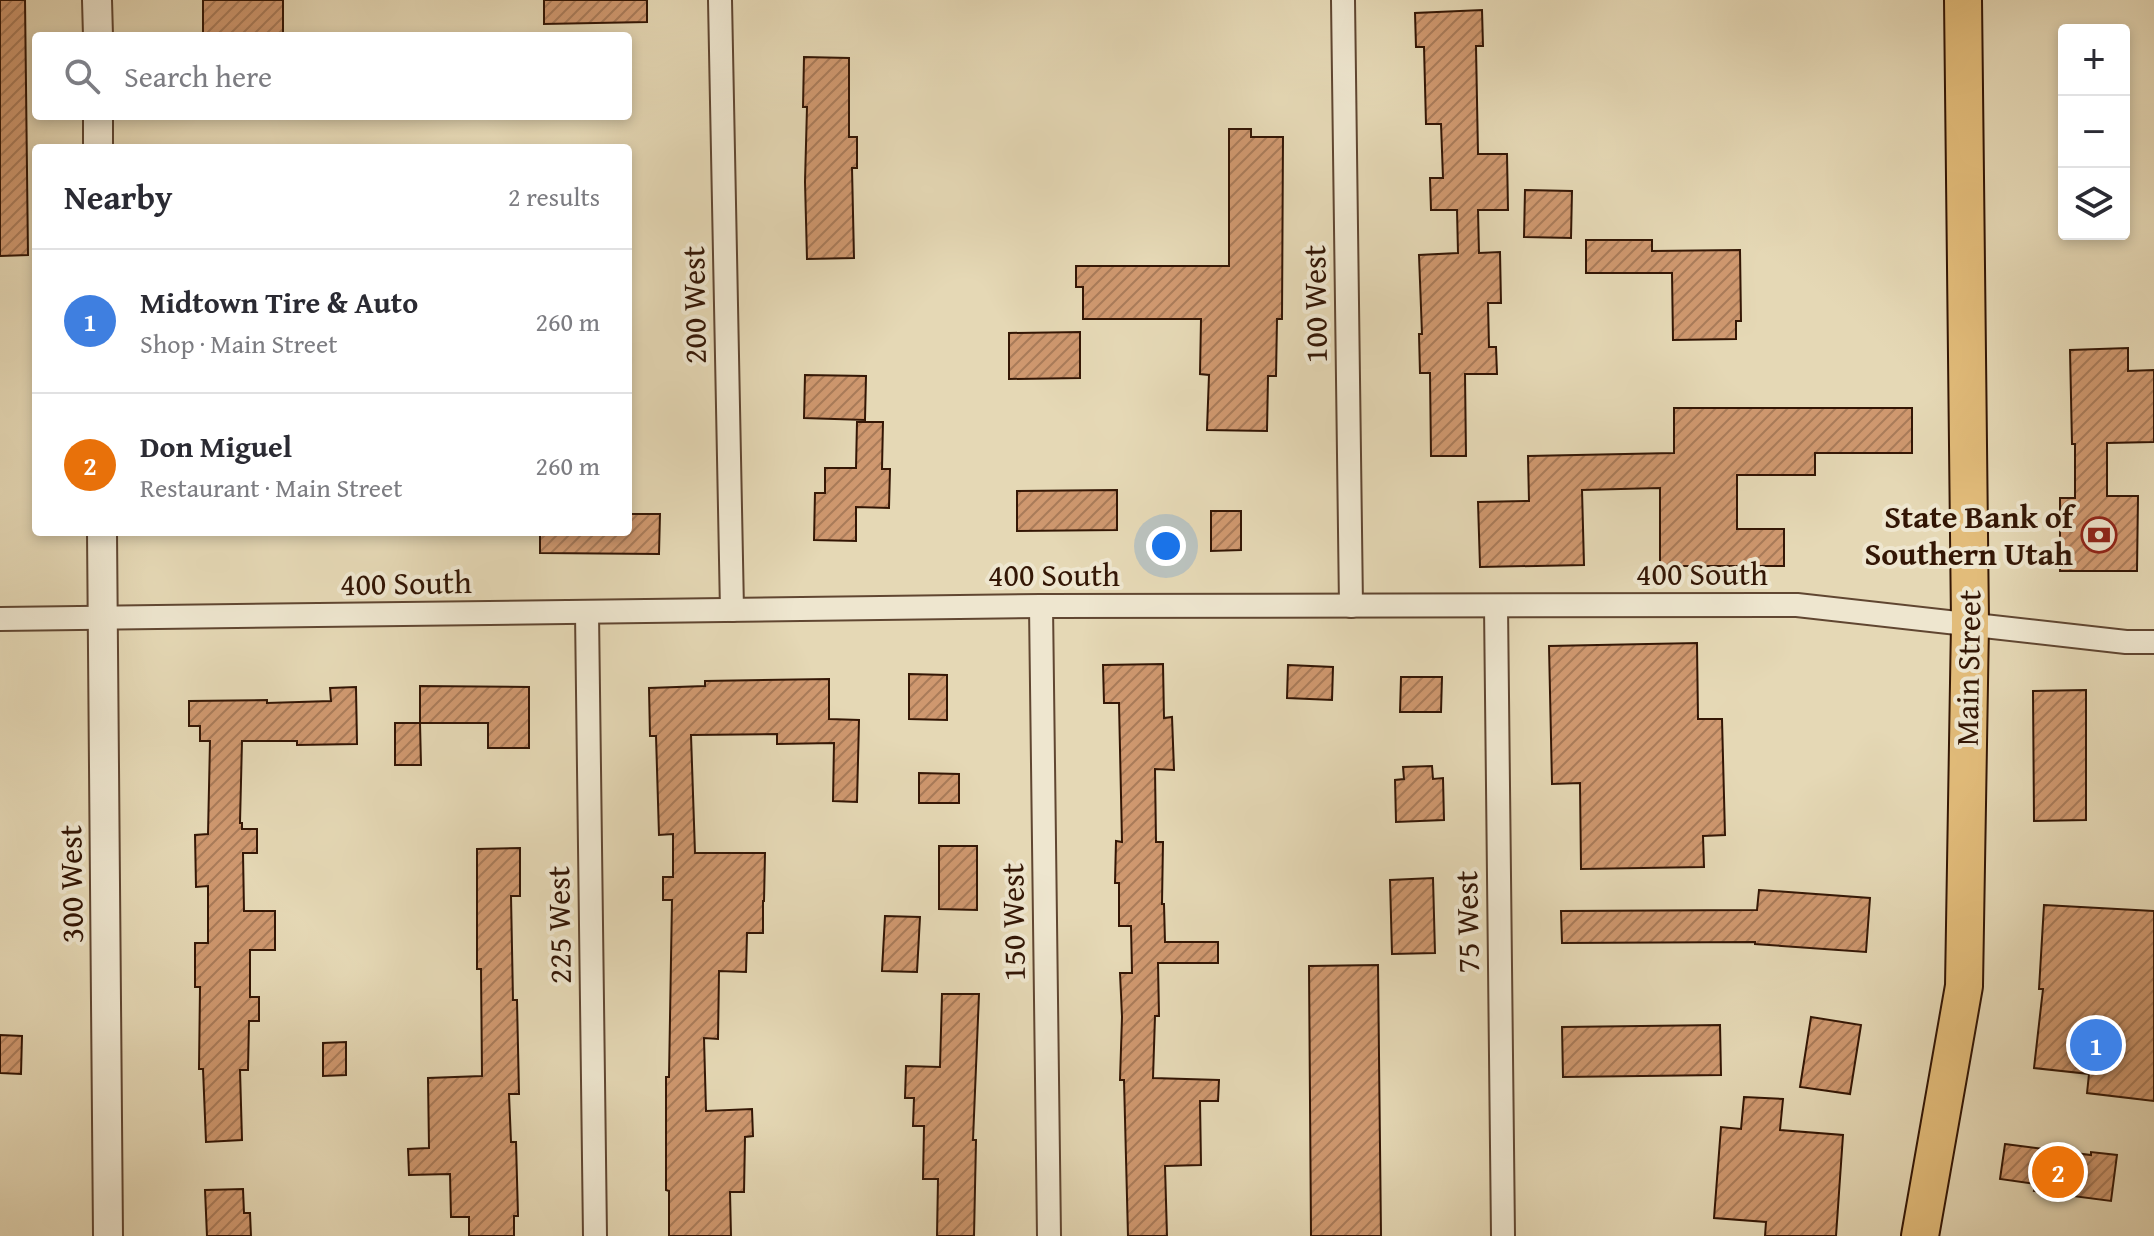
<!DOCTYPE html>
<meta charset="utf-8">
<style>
:root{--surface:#fff;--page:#f2f2f3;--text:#2b2b33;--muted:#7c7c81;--line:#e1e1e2;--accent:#7c3aed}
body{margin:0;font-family:"Gentium Book Plus",serif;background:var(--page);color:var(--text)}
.controls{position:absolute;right:24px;top:24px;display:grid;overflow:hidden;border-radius:8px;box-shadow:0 4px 12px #0003}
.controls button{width:72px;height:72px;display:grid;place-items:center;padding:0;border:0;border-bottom:2px solid var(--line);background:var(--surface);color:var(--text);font:40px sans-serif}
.you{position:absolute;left:1166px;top:546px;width:28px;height:28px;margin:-20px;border:6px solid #fff;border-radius:50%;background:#1a73e8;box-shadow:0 0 0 12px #1a73e833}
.badge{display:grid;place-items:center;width:52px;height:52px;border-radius:50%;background:var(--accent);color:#fff;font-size:26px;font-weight:700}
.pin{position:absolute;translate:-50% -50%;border:4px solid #fff;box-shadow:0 2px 8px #0006}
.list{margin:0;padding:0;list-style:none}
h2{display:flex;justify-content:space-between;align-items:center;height:104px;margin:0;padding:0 32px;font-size:34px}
h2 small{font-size:26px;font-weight:400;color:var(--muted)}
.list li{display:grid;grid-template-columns:52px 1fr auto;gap:24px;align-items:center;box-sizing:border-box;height:144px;padding:0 32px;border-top:2px solid var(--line)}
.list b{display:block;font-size:30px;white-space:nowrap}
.list p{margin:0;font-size:26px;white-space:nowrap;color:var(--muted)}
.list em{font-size:26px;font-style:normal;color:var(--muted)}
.icon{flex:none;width:44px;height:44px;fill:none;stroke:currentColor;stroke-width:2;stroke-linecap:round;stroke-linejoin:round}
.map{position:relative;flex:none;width:2154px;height:1236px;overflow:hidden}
.search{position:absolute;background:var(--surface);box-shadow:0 4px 12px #0003;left:32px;top:32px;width:600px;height:88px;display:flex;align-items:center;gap:20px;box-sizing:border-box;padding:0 28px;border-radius:8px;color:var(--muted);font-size:30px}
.panel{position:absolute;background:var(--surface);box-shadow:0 4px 12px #0003;left:32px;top:144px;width:600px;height:392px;border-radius:8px}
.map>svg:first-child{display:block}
.building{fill:url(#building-hatch);stroke:#331605;stroke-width:2}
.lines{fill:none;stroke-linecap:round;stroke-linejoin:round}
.minor-casing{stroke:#604631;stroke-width:26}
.tertiary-casing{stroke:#604631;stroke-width:32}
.primary-casing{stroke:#331605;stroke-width:40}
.minor{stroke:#eee6cf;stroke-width:22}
.tertiary{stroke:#eee6cf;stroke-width:28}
.primary{stroke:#e2bc7a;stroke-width:36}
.labels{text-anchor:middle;stroke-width:8;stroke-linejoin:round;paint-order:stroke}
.street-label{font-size:32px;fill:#331605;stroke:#eee6cf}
.poi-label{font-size:32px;font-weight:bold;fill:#331605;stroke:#eee6cf;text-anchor:end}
</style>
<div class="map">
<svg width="2154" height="1236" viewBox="0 0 2154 1236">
<defs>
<pattern id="building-hatch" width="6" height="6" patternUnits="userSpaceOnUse" patternTransform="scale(2)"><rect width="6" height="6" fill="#cf986f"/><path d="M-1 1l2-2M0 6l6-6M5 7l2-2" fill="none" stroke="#a97b59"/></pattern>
</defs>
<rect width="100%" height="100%" fill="#e5d8b5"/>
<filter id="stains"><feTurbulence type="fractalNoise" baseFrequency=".0025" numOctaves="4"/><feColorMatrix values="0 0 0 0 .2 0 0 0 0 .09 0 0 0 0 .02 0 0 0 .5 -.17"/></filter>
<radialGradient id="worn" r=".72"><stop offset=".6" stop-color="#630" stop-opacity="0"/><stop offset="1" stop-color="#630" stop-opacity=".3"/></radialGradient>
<g class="building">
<path d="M 0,0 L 25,0 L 28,255 L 0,256 Z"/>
<rect x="203" y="0" width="80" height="36"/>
<path d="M 544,0 L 647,0 L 647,22 L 544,24 Z"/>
<path d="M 1482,10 L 1483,46 L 1476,46 L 1478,154 L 1507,154 L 1508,210 L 1478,210 L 1479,253 L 1500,252 L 1501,303 L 1488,303 L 1489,347 L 1496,347 L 1497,374 L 1465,374 L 1466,456 L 1431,456 L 1430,373 L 1420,373 L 1419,334 L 1422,334 L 1419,255 L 1458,253 L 1457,210 L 1431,210 L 1430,178 L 1443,178 L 1441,124 L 1426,124 L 1424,47 L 1416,47 L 1415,13 Z"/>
<path d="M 804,57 L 849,58 L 849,137 L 857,137 L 857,168 L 852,168 L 854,258 L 807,259 L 805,182 L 807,107 L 803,107 Z"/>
<path d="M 1229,129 L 1251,129 L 1251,137 L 1283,137 L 1282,319 L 1277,319 L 1276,376 L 1268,376 L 1267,431 L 1207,430 L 1209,375 L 1200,374 L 1201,319 L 1083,319 L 1083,287 L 1076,287 L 1076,266 L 1229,266 Z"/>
<path d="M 1525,190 L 1572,191 L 1571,238 L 1524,237 Z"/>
<path d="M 1586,240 L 1652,240 L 1652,251 L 1740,250 L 1741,321 L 1736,321 L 1736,339 L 1673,340 L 1672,273 L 1586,273 Z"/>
<path d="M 1080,332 L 1080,378 L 1009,379 L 1009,333 Z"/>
<path d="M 2128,348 L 2128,371 L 2154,370 L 2154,442 L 2107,443 L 2107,496 L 2138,496 L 2137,571 L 2060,571 L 2060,498 L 2075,498 L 2075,444 L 2072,444 L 2070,350 Z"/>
<path d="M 805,375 L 866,376 L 865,420 L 804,418 Z"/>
<path d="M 1674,408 L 1912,408 L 1912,453 L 1815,453 L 1815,475 L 1737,475 L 1737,529 L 1784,529 L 1784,566 L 1660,566 L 1660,488 L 1582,490 L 1584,565 L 1480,567 L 1478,502 L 1529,501 L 1528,456 L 1674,453 Z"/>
<path d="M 857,422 L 883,422 L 882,469 L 890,469 L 889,508 L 856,507 L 856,541 L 814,540 L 815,493 L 825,493 L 825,468 L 856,468 Z"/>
<path d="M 1117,490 L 1117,530 L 1017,531 L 1017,491 Z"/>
<path d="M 1211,511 L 1241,511 L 1241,550 L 1211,551 Z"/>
<path d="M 628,514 L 660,514 L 659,554 L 540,553 L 540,532 L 628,532 Z"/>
<path d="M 1697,643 L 1698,719 L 1722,719 L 1725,835 L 1703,836 L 1704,867 L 1581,869 L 1580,783 L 1552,784 L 1549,646 Z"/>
<path d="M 1163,664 L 1164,718 L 1172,717 L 1174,770 L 1155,769 L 1156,842 L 1163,842 L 1162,904 L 1164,904 L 1165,942 L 1218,942 L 1218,963 L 1158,963 L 1159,1016 L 1155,1016 L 1153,1078 L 1219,1080 L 1218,1101 L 1200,1101 L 1201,1165 L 1165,1166 L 1167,1236 L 1128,1236 L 1124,1080 L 1120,1080 L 1122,1017 L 1120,973 L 1132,973 L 1131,926 L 1119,926 L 1119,883 L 1115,883 L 1116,841 L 1122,842 L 1119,703 L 1104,703 L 1103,665 Z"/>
<path d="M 1288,665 L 1333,667 L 1332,700 L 1287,698 Z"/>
<path d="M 909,674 L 947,675 L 947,720 L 909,719 Z"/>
<path d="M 1401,677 L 1442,677 L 1441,712 L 1400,712 Z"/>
<path d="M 829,679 L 829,719 L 859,720 L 857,802 L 833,801 L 834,743 L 777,744 L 777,734 L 691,735 L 695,853 L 765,853 L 764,901 L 763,901 L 763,933 L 747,933 L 746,972 L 719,971 L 718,1039 L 704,1038 L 706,1111 L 752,1109 L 753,1136 L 745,1137 L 744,1192 L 730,1192 L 731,1236 L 669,1236 L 669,1191 L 666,1190 L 666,1077 L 669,1077 L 672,900 L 663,900 L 663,877 L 673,877 L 673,834 L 659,835 L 656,736 L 650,736 L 649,688 L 705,686 L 705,681 Z"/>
<path d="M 420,686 L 529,687 L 529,748 L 488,748 L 488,723 L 420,723 Z"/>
<path d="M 356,687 L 357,744 L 297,745 L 297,741 L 242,741 L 240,823 L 242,823 L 242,829 L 257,829 L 257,853 L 243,853 L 244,911 L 275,911 L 275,950 L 250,950 L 250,997 L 259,997 L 259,1021 L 249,1021 L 248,1070 L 240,1070 L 242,1140 L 206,1142 L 203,1069 L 199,1069 L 200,987 L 195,987 L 195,943 L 208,943 L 208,886 L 196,887 L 195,835 L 208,834 L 210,741 L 200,741 L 200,726 L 189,726 L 189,701 L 267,700 L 267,703 L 331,701 L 330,688 Z"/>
<path d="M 2086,690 L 2086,820 L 2034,821 L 2033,691 Z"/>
<path d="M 395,723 L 420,723 L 421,765 L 395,765 Z"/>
<path d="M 1432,766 L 1433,779 L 1443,778 L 1444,820 L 1396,822 L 1395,780 L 1404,779 L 1403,767 Z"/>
<path d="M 919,773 L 959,774 L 959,803 L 919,803 Z"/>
<path d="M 939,846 L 977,846 L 977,910 L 939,909 Z"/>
<path d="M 520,848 L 520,896 L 511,896 L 513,1000 L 517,1000 L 519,1094 L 509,1094 L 511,1142 L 516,1142 L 518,1216 L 514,1216 L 514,1236 L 469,1236 L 469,1217 L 451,1217 L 450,1174 L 409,1175 L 408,1149 L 429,1148 L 428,1078 L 482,1076 L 481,969 L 477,969 L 477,849 Z"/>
<path d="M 1433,878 L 1435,953 L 1392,954 L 1390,880 Z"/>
<path d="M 1759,890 L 1870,898 L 1866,952 L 1755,944 L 1755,942 L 1562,943 L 1561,911 L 1757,910 Z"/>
<path d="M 2044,905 L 2154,911 L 2154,1101 L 2087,1093 L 2089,1074 L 2034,1068 L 2043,989 L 2039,989 Z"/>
<path d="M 885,916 L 920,917 L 917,972 L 882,971 Z"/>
<path d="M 1378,965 L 1381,1236 L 1311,1236 L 1309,966 Z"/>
<path d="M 942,994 L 979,994 L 973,1140 L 976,1140 L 974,1236 L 937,1236 L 938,1179 L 923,1179 L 924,1126 L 913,1126 L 914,1098 L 905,1098 L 906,1066 L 940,1067 Z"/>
<path d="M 1811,1017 L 1861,1025 L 1850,1094 L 1800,1087 Z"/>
<path d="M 1720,1025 L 1721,1075 L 1563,1077 L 1562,1027 Z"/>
<path d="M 0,1035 L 22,1036 L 21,1074 L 0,1073 Z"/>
<path d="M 346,1042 L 346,1075 L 323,1076 L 323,1043 Z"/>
<path d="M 1744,1097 L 1783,1099 L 1780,1130 L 1843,1135 L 1836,1236 L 1765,1236 L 1766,1222 L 1714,1218 L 1721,1127 L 1741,1129 Z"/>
<path d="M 2005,1144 L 2091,1155 L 2091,1152 L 2117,1155 L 2111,1201 L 2034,1191 L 2036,1184 L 2000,1179 Z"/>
<path d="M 243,1189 L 244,1213 L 250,1213 L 251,1236 L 207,1236 L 205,1190 Z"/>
</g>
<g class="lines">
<defs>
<g id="minor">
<path d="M 720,0 L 732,610"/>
<path d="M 1343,0 L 1351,606"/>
<path d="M 1041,606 L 1049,1236"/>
<path d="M 1496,606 L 1503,1236"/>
<path d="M 587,613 L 595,1236"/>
<path d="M 0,619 L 1041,606 L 1797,605 L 2126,642 L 2154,642"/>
</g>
<g id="tertiary">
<path d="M 97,0 L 98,36"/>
<path d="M 98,116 L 98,148"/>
<path d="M 102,532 L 108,1236"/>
</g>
<path id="primary" d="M 1920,1236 L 1964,986 L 1970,623 L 1963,0"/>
</defs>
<use href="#minor" class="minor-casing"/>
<use href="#tertiary" class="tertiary-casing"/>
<use href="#primary" class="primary-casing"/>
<use href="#minor" class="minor"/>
<use href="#tertiary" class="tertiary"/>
<use href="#primary" class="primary"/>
</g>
<defs>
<symbol id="bank-ring" viewBox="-11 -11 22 22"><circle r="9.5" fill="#eee6cf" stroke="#8f2418" stroke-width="1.5"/><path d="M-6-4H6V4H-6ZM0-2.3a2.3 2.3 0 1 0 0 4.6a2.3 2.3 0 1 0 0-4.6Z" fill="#8f2418"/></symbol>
</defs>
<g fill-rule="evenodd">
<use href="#bank-ring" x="2079" y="515" width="40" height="40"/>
</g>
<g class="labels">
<g class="street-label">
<text transform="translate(1315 304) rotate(-91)" y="11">100 West</text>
<text transform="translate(694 305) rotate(-91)" y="11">200 West</text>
<text x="1702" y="585">400 South</text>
<text x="1054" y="586">400 South</text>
<text transform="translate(406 583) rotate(-1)" y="11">400 South</text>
<text transform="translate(1968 668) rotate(-89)" y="11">Main Street</text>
<text transform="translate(71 884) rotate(-91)" y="11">300 West</text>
<text transform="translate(1013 922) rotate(-91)" y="11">150 West</text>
<text transform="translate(1467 922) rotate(-91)" y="11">75 West</text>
<text transform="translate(559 925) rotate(-91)" y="11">225 West</text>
</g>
<g class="poi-label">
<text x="2073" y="528">State Bank of<tspan x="2073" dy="37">Southern Utah</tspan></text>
</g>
</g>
<rect width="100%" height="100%" filter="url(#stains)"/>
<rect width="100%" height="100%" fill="url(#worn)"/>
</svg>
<div class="controls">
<button>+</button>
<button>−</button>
<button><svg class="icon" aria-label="layers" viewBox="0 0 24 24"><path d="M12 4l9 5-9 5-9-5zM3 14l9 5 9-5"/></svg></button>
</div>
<div class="you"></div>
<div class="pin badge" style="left:2096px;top:1045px;background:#3f7fe0">1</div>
<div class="pin badge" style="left:2058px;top:1172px;background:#e8710a">2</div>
<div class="search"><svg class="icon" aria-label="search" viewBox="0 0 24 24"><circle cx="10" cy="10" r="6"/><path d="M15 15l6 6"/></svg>Search here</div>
<section class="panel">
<h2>Nearby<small>2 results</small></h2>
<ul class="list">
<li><span class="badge" style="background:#3f7fe0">1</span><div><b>Midtown Tire &amp; Auto</b><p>Shop · Main Street</p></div><em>260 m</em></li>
<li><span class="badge" style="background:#e8710a">2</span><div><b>Don Miguel</b><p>Restaurant · Main Street</p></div><em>260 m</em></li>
</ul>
</section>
</div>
